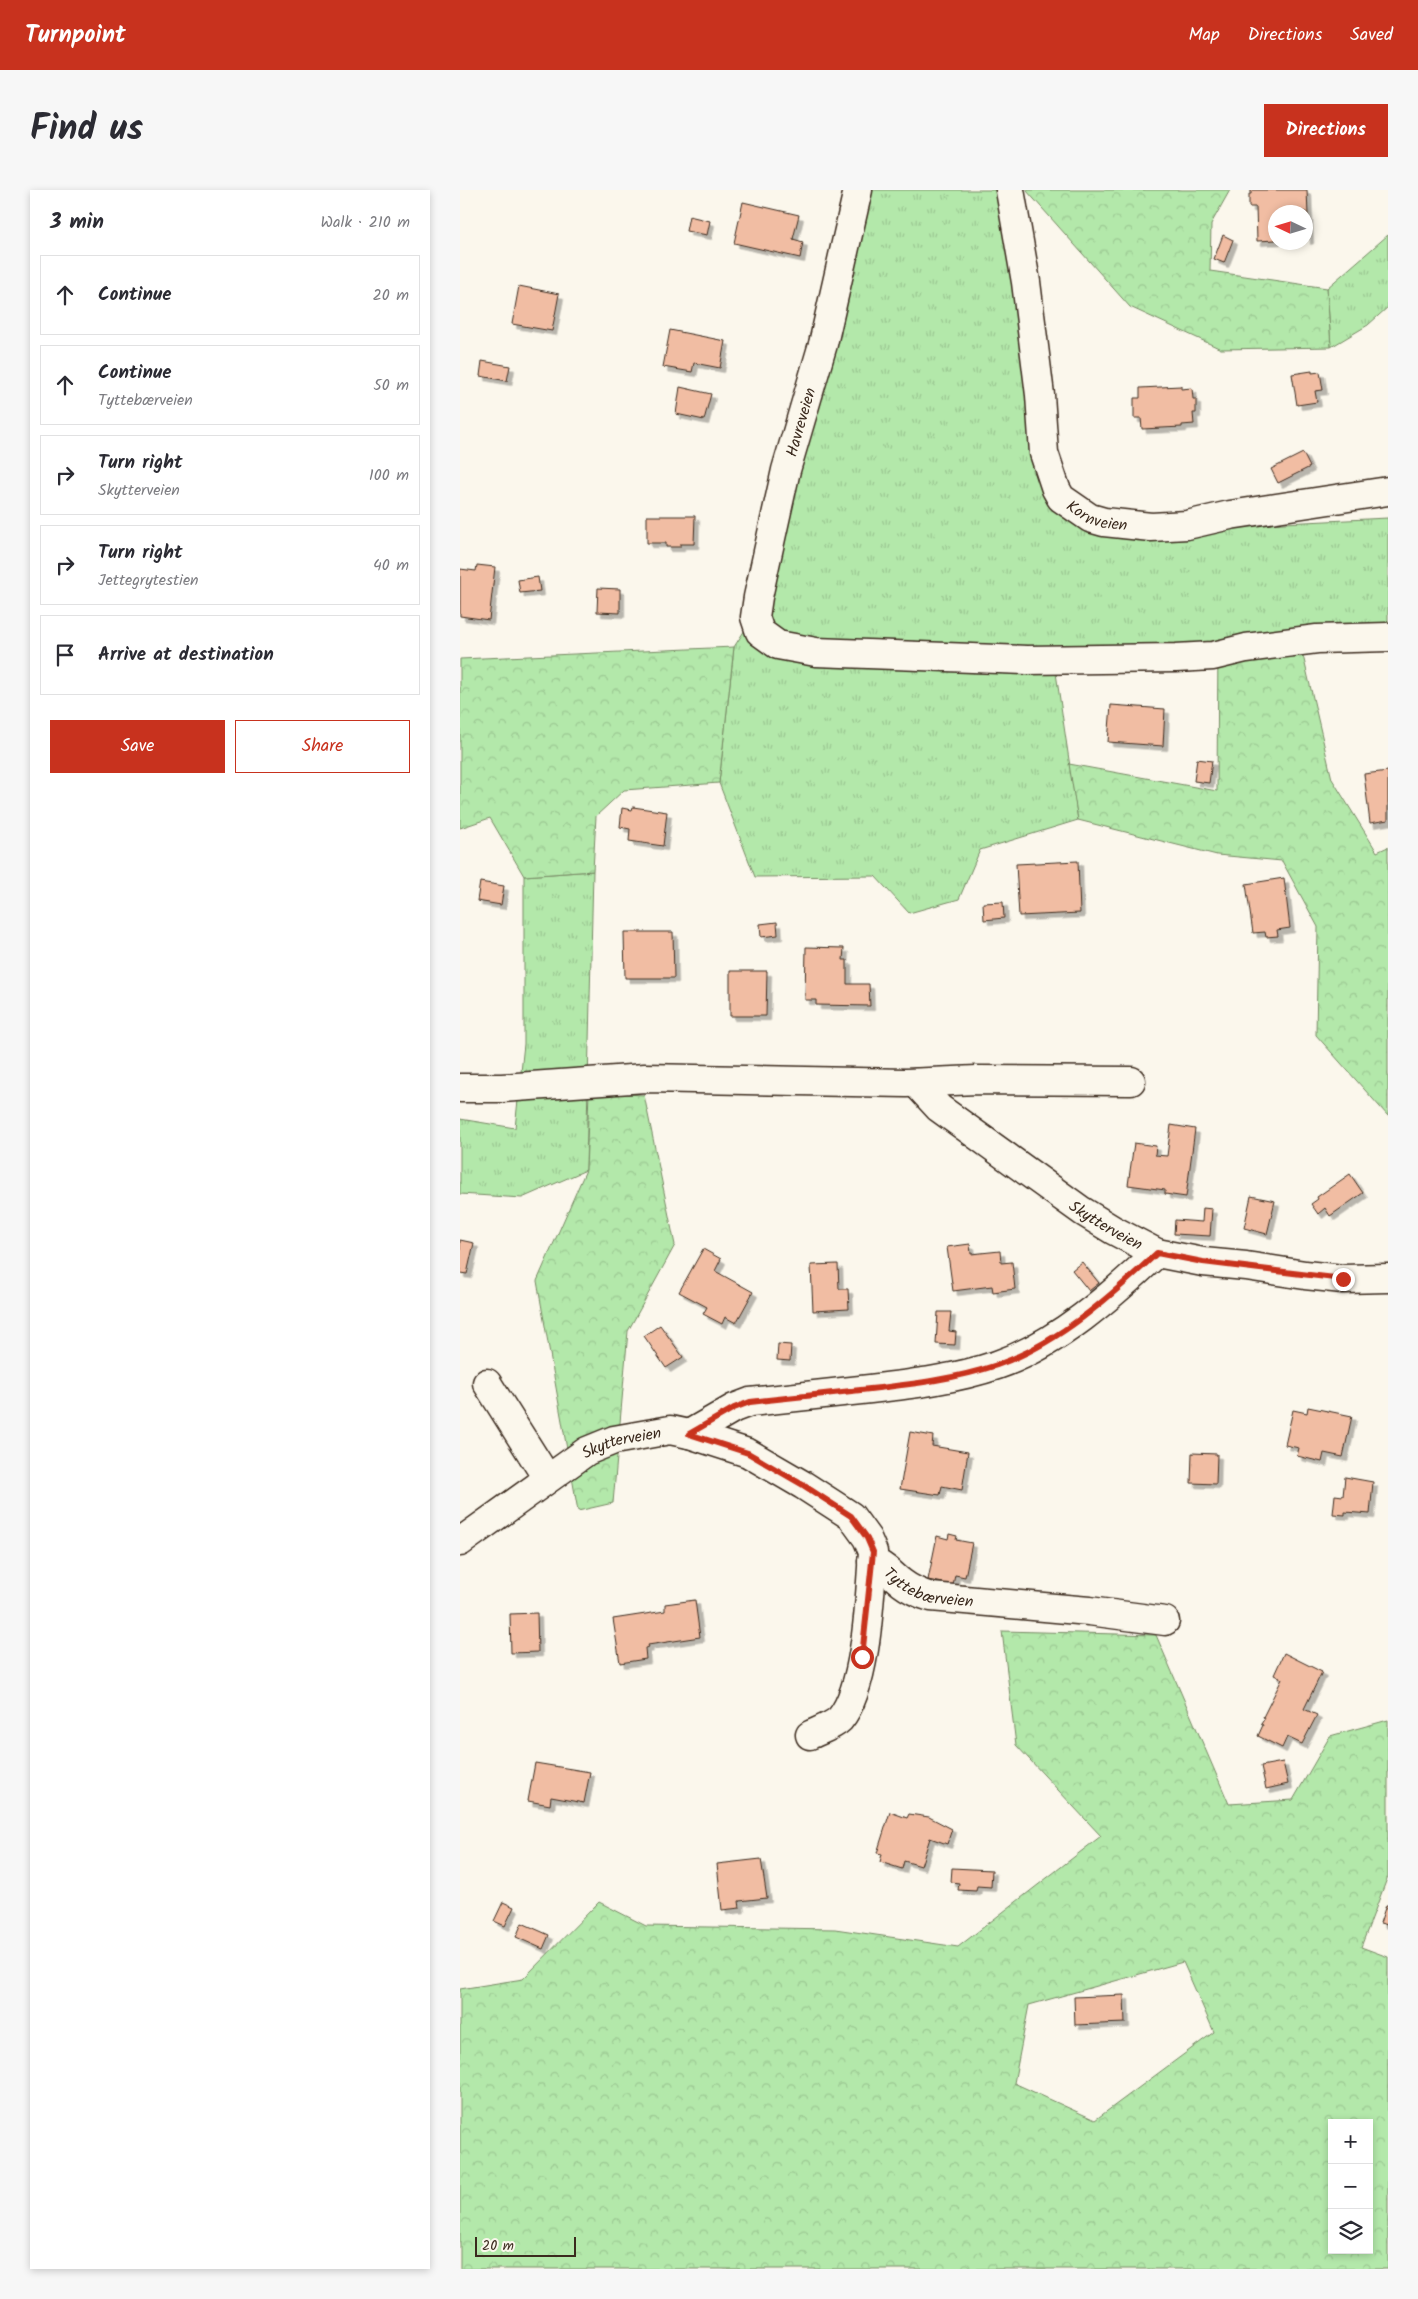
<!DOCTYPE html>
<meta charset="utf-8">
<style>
:root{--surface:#fff;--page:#f7f7f7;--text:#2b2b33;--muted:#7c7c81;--line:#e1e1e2;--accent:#c8321e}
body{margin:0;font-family:Kalam,sans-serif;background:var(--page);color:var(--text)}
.controls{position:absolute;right:15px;bottom:15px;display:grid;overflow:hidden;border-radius:0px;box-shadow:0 2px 8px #0003}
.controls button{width:45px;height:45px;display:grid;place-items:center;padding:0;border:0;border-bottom:1px solid var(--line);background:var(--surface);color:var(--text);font:25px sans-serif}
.compass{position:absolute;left:808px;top:15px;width:45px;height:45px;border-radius:50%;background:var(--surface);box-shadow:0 2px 8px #0003;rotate:274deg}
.scale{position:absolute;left:15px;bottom:12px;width:101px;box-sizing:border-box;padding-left:5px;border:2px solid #3b2a1e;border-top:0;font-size:14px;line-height:18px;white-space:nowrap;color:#3b2a1e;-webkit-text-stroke:4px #fbf7ec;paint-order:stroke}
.stop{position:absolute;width:15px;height:15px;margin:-11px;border:4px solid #c8321e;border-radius:50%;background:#fff}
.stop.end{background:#c8321e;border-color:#fff;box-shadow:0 1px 5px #0008}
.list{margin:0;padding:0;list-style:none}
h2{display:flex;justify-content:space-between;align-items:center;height:65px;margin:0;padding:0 20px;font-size:21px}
h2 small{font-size:16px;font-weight:400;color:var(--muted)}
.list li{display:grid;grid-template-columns:32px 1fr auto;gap:15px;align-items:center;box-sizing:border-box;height:80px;margin:0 10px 10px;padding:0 10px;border:1px solid var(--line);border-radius:0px}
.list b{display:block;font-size:19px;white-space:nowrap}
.list p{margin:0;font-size:16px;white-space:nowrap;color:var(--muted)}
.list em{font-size:16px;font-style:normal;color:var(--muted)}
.actions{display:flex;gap:10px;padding:15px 20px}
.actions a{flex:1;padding:11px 0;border:1px solid var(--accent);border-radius:0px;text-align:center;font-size:18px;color:var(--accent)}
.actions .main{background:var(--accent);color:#fff}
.icon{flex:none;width:28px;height:28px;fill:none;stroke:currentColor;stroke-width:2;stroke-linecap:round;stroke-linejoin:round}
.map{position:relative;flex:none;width:928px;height:2079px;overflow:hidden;border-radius:0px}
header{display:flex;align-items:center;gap:30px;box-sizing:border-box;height:70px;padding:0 25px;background:var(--accent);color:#fff}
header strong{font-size:24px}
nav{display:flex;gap:28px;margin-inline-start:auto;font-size:18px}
.intro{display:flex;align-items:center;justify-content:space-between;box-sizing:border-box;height:120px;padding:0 30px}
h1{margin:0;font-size:35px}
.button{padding:12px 22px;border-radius:0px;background:var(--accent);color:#fff;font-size:18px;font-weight:700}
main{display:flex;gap:30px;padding:0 30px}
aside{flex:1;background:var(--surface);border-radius:0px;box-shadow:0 2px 8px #0003}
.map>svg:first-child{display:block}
.grass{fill:url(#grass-tufts);stroke:#778964}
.forest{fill:url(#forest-crowns);stroke:#778964;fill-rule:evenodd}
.building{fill:#f1bda3;stroke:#3b2a1e;filter:url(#shadow)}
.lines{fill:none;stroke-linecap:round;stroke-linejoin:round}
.minor-casing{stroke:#3b2a1e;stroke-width:31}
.minor{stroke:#fbf7ec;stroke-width:28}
.route{stroke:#c8321e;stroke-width:6}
.labels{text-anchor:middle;stroke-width:4;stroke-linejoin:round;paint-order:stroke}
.street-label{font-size:16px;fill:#3b2a1e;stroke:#fbf7ec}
</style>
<header>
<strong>Turnpoint</strong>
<nav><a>Map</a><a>Directions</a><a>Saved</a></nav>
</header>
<div class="intro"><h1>Find us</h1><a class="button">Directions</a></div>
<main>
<aside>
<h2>3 min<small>Walk · 210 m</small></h2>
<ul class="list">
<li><svg class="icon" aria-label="ahead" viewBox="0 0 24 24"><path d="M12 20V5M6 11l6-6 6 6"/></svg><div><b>Continue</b></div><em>20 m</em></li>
<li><svg class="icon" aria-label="ahead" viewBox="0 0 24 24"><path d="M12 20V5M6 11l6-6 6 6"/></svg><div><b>Continue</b><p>Tyttebærveien</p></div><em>50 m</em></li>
<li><svg class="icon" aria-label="right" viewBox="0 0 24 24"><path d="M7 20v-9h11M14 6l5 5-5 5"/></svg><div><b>Turn right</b><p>Skytterveien</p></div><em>100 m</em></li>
<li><svg class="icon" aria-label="right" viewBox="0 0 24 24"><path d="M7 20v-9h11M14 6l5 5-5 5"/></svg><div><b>Turn right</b><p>Jettegrytestien</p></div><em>40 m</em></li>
<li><svg class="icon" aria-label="arrive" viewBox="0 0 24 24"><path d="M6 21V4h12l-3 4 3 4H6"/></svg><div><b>Arrive at destination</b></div></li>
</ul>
<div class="actions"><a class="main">Save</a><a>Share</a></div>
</aside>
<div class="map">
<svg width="928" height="2079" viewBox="0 0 928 2079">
<defs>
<pattern id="grass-tufts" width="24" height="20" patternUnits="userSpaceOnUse" patternTransform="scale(1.25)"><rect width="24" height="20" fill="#b3e8aa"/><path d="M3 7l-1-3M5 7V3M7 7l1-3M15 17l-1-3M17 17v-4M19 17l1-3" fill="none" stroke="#9bc792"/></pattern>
<pattern id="forest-crowns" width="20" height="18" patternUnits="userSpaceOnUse" patternTransform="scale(1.25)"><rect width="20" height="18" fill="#b3e8aa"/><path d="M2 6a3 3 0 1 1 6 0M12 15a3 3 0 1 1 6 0" fill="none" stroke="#9bc792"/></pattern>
<filter id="shadow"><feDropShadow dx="4.5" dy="4.5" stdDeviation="0" flood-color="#0004"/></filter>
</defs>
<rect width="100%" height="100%" fill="#fbf7ec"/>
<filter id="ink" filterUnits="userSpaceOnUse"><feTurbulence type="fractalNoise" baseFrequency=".02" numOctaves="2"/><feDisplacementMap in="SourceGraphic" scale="10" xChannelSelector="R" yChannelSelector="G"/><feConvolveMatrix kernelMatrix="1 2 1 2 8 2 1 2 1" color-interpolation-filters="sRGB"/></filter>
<g filter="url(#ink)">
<g class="grass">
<path d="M 412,0 L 544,0 L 585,310 L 638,342 L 928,328 L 928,432 L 722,458 L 596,483 L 618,630 L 520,660 L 499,709 L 449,723 L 415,686 L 295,687 L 259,593 L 274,457 L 306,407 Z"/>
<path d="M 928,45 L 928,117 L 908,135 L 871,157 L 867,98 Z"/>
<path d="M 133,681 L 126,980 L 62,1008 L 0,1004 L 0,929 L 55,938 L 64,854 L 64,686 Z"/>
</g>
<g class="forest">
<path d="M 566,0 L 770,0 L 751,34 L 750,81 L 867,98 L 871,157 L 761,159 L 670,117 Z"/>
<path d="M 838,444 L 872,589 L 917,662 L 928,657 L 928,926 L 856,845 L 858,737 L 822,671 L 757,665 L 618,630 L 609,574 L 757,601 L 758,453 Z"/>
<path d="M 274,457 L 259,593 L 164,600 L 136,626 L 133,681 L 64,686 L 30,628 L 0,638 L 0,469 Z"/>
<path d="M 129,902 L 184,905 L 215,1055 L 168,1141 L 153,1313 L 118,1321 L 77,1091 L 126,980 Z"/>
<path d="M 542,1441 L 696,1445 L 769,1614 L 833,1610 L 870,1546 L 928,1530 L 928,1686 L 901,1757 L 928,1767 L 928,2079 L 0,2079 L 0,1799 L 63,1789 L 139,1712 L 186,1736 L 375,1739 L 498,1757 L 641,1646 L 556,1555 ZM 723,1772 L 754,1842 L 635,1930 L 554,1893 L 569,1815 ZM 872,1933 L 909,1933 L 909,2060 L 872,2060 Z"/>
</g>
<g class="building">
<path d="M 791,0 L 847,0 L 849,49 L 846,50 L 846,22 L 816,22 L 816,50 L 797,51 L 796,17 L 789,17 L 789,4 L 791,4 Z"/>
<path d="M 283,12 L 339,25 L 333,49 L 343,52 L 340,68 L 274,53 Z"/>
<path d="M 229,26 L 250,31 L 247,45 L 226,41 Z"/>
<path d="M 763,45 L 773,50 L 764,73 L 754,69 Z"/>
<path d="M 59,96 L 99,104 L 92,141 L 52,134 Z"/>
<path d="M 210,140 L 265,151 L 260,178 L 234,173 L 232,182 L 203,177 Z"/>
<path d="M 22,171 L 50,176 L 47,191 L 20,186 Z"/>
<path d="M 852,181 L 852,183 L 860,182 L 863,200 L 855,201 L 857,212 L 837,215 L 832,184 Z"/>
<path d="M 721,196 L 721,199 L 732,198 L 733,209 L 736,209 L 736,223 L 733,223 L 734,234 L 722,235 L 722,237 L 682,239 L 681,228 L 674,228 L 674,208 L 680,208 L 680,198 Z"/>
<path d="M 220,197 L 251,204 L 244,230 L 216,224 Z"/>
<path d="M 843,263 L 850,277 L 818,293 L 811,279 Z"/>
<path d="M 187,326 L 235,326 L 234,354 L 220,354 L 220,357 L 206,357 L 206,353 L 187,353 Z"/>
<path d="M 17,375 L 35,377 L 29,430 L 0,426 L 0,379 L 16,381 Z"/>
<path d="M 78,387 L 80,401 L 60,403 L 58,390 Z"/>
<path d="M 138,398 L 160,399 L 160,423 L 137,422 Z"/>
<path d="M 651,515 L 705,519 L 703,556 L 648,552 Z"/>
<path d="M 737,569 L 752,571 L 749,593 L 734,591 Z"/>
<path d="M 928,581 L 928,630 L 910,633 L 904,584 Z"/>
<path d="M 173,617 L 207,622 L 203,656 L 169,651 L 170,639 L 160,637 L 162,618 L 172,620 Z"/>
<path d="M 618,671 L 620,723 L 559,726 L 556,674 Z"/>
<path d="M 824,688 L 830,738 L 817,740 L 818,746 L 806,747 L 805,742 L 793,743 L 786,694 Z"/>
<path d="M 20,692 L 44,696 L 41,715 L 17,711 Z"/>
<path d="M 543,712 L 544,728 L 524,730 L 523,713 Z"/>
<path d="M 317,732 L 318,745 L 301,747 L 300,734 Z"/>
<path d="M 164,742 L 213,742 L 214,788 L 165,788 Z"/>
<path d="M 346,757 L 384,758 L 383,770 L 387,770 L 387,794 L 409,794 L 410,816 L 356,815 L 356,810 L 345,810 Z"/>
<path d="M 270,781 L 307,781 L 306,826 L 270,826 Z"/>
<path d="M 711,935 L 735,939 L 726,1007 L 705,1004 L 705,1000 L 668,995 L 674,953 L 696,956 L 695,965 L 707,966 Z"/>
<path d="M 890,984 L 903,1003 L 870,1026 L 865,1018 L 858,1024 L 851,1014 L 858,1009 L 857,1007 Z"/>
<path d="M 791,1006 L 815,1011 L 807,1044 L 784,1038 Z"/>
<path d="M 743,1018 L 752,1019 L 750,1046 L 714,1044 L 715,1030 L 742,1032 Z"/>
<path d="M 0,1050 L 14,1053 L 7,1084 L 0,1083 Z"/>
<path d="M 510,1054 L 511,1064 L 540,1061 L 541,1073 L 552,1072 L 555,1099 L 533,1102 L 532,1096 L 493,1101 L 487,1057 Z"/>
<path d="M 243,1059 L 261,1069 L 255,1081 L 293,1102 L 276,1133 L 265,1127 L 262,1134 L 243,1124 L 247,1117 L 219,1102 Z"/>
<path d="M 622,1072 L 639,1093 L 629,1101 L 612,1080 Z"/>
<path d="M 378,1074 L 379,1099 L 388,1099 L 389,1119 L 353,1121 L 351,1075 Z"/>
<path d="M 478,1122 L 491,1122 L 489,1141 L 496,1142 L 495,1155 L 476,1154 Z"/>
<path d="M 200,1135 L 223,1167 L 206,1178 L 184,1146 Z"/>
<path d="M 318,1154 L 331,1155 L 330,1171 L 317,1170 Z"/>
<path d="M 848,1217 L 892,1226 L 883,1267 L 864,1263 L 862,1272 L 837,1266 L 839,1258 L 825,1255 L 833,1220 L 847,1223 Z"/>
<path d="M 450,1242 L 473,1246 L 472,1256 L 508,1262 L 502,1300 L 482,1296 L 480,1305 L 440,1299 Z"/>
<path d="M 732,1263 L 757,1264 L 756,1294 L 731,1293 Z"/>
<path d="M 885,1287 L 913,1292 L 910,1324 L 885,1322 L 885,1325 L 873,1324 L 875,1305 L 883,1306 Z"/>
<path d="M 489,1344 L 497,1346 L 496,1350 L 512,1353 L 505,1387 L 495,1385 L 493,1395 L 468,1390 L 477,1346 L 488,1349 Z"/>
<path d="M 235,1410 L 240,1447 L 188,1455 L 189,1457 L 185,1458 L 186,1469 L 160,1473 L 153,1429 L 205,1421 L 205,1414 Z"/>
<path d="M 77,1423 L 78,1462 L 51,1463 L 50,1424 Z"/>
<path d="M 824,1463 L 862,1482 L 844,1519 L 857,1525 L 842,1554 L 827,1547 L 822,1558 L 798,1546 L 803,1535 L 801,1534 L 805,1528 L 803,1527 L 822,1489 L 814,1485 Z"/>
<path d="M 823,1572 L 828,1594 L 806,1599 L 801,1576 Z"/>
<path d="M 75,1573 L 130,1582 L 124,1613 L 91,1607 L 90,1615 L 68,1611 Z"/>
<path d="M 430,1622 L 447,1628 L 449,1624 L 469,1627 L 492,1639 L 487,1654 L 470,1648 L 461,1676 L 444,1671 L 442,1679 L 420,1672 L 422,1664 L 417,1663 Z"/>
<path d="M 301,1669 L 307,1708 L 279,1711 L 280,1718 L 262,1720 L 257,1674 Z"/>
<path d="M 492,1678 L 532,1680 L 531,1697 L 517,1696 L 516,1701 L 498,1700 L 499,1693 L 491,1692 Z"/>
<path d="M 43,1712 L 54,1717 L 45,1736 L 34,1731 Z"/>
<path d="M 926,1715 L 928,1715 L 928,1735 L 920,1733 Z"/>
<path d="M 62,1733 L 89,1745 L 83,1759 L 56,1747 Z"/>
<path d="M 664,1805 L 665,1833 L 615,1835 L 614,1807 Z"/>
</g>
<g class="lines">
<defs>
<g id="minor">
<path d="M 398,0 L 363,154 L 326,280 L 298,407 L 295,427 L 300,442 L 318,455 L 356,462 L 567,470 L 716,468 L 753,466 L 786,458 L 857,449 L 928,447"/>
<path id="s1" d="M 550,0 L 566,92 L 580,205 L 584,263 L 596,299 L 601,308 L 630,328 L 644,332 L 691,337 L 727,335 L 770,325 L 928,301"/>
<path id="s2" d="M 456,893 L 479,918 L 622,1021 L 653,1040 L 697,1063 L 743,1072 L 786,1076 L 845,1085 L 883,1089 L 928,1088"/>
<path d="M 0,898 L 42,898 L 185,888 L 446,893 L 517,890 L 671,891"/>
<path d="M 27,1193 L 87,1288"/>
<path d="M 229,1244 L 288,1263 L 343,1295 L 391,1326 L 407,1348 L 413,1362 C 410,1404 407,1497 380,1529 C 373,1536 358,1541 350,1545"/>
<path id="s3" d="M 0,1352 L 127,1261 L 154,1250 L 210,1240 L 229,1244 L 274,1218 L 290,1212 C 330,1208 370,1203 410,1199 C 453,1194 496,1189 537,1175 C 598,1154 651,1106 697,1063"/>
<path id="s4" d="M 412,1371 C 427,1377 430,1384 442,1393 C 451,1400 461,1404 471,1407 L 629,1421 L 705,1431"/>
</g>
</defs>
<use href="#minor" class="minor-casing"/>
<use href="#minor" class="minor"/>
</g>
</g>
<g class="lines" filter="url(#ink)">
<path class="route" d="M 402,1467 L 413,1362 L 407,1348 L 391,1326 L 343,1295 L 288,1263 L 229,1244 L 274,1218 L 290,1212 C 330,1208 370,1203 410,1199 C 453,1194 496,1189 537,1175 C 598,1154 651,1106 697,1063 L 743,1072 L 883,1089"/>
</g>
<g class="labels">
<g class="street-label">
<text transform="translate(340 232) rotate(-74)" y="6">Havreveien</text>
<text dy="6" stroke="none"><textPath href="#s1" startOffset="355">Kornveien</textPath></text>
<text dy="6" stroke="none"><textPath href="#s2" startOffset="238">Skytterveien</textPath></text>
<text dy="6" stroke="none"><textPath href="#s3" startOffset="192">Skytterveien</textPath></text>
<text dy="6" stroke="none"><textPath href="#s4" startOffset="65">Tyttebærveien</textPath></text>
</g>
</g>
</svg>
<div class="controls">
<button>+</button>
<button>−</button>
<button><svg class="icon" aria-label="layers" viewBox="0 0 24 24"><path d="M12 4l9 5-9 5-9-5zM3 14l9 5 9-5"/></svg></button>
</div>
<svg class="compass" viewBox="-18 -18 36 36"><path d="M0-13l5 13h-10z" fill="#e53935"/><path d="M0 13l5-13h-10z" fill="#7c7c81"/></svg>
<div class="scale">20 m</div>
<div class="stop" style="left:402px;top:1467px"></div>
<div class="stop end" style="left:883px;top:1089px"></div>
</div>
</main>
